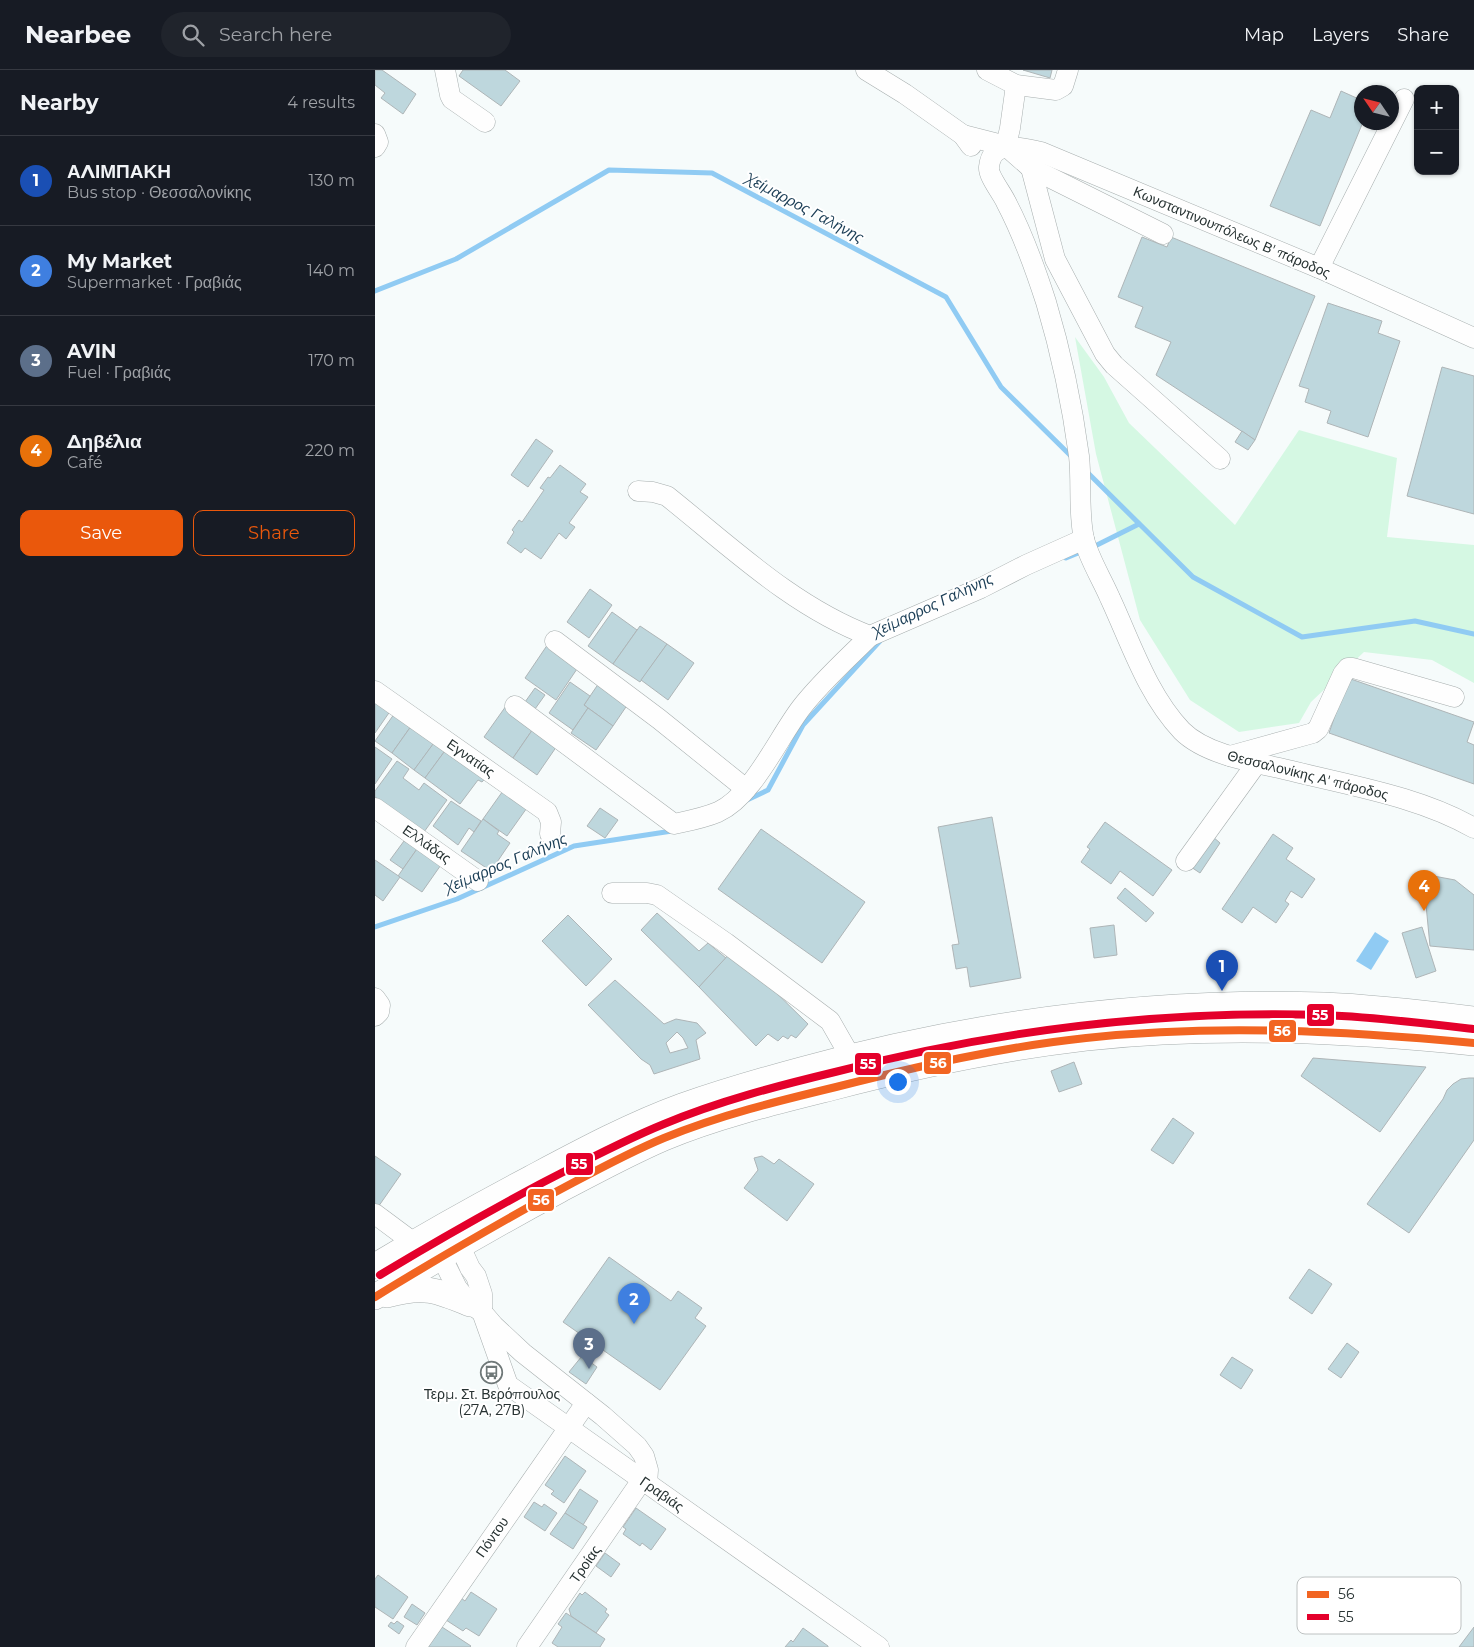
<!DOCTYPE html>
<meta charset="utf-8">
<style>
:root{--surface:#171b24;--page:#20242c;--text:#f1f3f6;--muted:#9ea1a6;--line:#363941;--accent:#ea580c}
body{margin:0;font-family:Montserrat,sans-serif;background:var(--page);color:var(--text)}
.controls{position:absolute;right:15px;top:15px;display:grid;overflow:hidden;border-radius:10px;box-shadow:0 1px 4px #0004}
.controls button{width:45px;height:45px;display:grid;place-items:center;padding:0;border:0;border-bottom:1px solid var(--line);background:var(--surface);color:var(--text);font:25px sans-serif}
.compass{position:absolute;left:979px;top:15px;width:45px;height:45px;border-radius:50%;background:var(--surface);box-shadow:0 1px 4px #0004;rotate:305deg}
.you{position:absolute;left:522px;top:1011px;width:18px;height:18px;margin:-12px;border:4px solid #fff;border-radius:50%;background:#1a73e8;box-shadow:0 0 0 8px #1a73e833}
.badge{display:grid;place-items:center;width:32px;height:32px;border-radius:50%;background:var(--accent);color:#fff;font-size:16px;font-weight:700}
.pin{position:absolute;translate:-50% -41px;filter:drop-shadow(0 1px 2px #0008)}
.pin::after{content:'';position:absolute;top:26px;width:18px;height:15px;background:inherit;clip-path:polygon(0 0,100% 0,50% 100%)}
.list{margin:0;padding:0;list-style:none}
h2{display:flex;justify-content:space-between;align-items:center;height:65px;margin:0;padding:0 20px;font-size:21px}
h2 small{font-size:16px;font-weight:400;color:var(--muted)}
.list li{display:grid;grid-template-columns:32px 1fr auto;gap:15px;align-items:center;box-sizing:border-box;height:90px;padding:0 20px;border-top:1px solid var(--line)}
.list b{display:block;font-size:19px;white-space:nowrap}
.list p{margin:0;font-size:16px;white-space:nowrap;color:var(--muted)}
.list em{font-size:16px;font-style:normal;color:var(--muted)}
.actions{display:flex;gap:10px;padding:15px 20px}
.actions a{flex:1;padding:11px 0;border:1px solid var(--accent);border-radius:10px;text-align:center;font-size:18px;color:var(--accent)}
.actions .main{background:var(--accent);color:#fff}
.icon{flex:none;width:28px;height:28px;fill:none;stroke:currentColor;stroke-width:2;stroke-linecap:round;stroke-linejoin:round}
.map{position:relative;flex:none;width:1099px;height:1577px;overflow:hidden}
header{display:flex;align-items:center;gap:30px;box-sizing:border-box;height:70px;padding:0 25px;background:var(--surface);border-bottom:1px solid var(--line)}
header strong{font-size:24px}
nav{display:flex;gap:28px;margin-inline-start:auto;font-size:18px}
.search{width:350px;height:45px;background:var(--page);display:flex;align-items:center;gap:12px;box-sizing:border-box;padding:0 18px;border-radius:28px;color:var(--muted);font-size:19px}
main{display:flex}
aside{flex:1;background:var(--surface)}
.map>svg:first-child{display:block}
.green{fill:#d5f8e3}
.water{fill:#90cbf3}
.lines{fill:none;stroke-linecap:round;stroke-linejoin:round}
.stream{stroke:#90cbf3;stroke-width:5}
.building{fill:#bed7dd;stroke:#aeb5b7;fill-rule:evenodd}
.minor-casing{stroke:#a7aeae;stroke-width:21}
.major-casing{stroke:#a7aeae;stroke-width:26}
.minor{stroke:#fefefe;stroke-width:20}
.major{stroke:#fefefe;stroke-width:25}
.bus-1-casing{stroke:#fff;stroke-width:11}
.bus-2-casing{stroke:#fff;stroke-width:11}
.bus-1{stroke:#f26522;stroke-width:8}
.bus-2{stroke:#e4002b;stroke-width:8}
.labels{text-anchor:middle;stroke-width:4;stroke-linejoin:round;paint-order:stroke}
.street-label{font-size:14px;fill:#273232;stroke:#fff}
.poi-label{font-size:14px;fill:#273232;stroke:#fff}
.water-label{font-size:15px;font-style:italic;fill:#1b3e56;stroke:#fff}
.key{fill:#fff;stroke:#bec2c2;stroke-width:1}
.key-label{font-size:14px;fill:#273232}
.line-badge{stroke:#fff;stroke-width:2}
.badge-label{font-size:14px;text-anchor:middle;font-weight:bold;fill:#fff}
</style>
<header>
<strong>Nearbee</strong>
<div class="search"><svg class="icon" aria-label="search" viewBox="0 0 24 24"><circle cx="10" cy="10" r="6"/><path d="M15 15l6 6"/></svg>Search here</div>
<nav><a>Map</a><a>Layers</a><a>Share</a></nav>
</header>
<main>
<aside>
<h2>Nearby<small>4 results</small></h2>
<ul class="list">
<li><span class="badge" style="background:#1a4fb4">1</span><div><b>ΑΛΙΜΠΑΚΗ</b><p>Bus stop · Θεσσαλονίκης</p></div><em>130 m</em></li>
<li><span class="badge" style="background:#3f7fe0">2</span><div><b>My Market</b><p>Supermarket · Γραβιάς</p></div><em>140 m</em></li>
<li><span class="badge" style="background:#5c6f8a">3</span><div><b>AVIN</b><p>Fuel · Γραβιάς</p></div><em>170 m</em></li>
<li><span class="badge" style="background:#e8710a">4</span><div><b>Δηβέλια</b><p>Café</p></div><em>220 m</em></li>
</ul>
<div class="actions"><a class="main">Save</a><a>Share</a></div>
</aside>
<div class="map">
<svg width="1099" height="1577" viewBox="0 0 1099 1577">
<rect width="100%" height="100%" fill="#f6fbfb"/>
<path class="green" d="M 700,267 L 729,307 L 754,353 L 860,455 L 924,360 L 1022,388 L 1012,467 L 1099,475 L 1099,613 L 1057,590 L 989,582 L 936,632 L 924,653 L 864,662 L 815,630 L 765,550 L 721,384 Z"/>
<path class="water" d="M 1000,862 L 1014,871 L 996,900 L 981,891 Z"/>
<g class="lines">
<g class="stream">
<path d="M 0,221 L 81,189 L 234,100 L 337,103 L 571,227 L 626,317 L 697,387"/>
<path d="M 712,402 L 818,507 L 927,567 L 1040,551 L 1099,564"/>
<path d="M 716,478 L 764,454"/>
<path d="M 691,488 L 708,481"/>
<path d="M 372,730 L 393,720 L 428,655 L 505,571"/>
<path d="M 0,857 L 82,829 L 199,776 L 297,761"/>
</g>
</g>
<g class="building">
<path d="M 0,0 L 7,0 L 41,24 L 28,44 L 6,28 L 10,23 L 0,15 Z"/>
<path d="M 88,0 L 130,0 L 145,11 L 126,36 L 84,6 Z"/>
<path d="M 648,0 L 677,0 L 675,8 Z"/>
<path d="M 966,21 L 986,30 L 986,52 L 988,52 L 945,156 L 895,136 L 936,40 L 955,48 Z"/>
<path d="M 767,167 L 792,177 L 796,167 L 940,226 L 880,370 L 781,305 L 796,272 L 760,257 L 768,237 L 743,227 Z"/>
<path d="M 953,233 L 1007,251 L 1003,263 L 1025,271 L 993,367 L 952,353 L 956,341 L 930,332 L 934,319 L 924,316 Z"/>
<path d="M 1067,297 L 1099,306 L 1099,444 L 1032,426 Z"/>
<path d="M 867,361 L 880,370 L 873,380 L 860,372 Z"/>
<path d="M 161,369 L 178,381 L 153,417 L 136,405 Z"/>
<path d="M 185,395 L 211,414 L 205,422 L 213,427 L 194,453 L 200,457 L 191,469 L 184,463 L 166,489 L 150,478 L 146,483 L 132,473 L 139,462 L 137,460 L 144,450 L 147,452 L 169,420 L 165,418 L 173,407 L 175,408 Z"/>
<path d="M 215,519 L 237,535 L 214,568 L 192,552 Z"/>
<path d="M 237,542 L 262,560 L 238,594 L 213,576 Z"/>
<path d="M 265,556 L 292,574 L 265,612 L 238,594 Z"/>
<path d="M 173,574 L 204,596 L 181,630 L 150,608 Z"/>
<path d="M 292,574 L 319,593 L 293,630 L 266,610 Z"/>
<path d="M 973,608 L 1099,652 L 1092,672 L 1099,675 L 1099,714 L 954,663 Z"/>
<path d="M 226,610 L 255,631 L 238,656 L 209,635 Z"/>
<path d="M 195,612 L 215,626 L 209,635 L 213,638 L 198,660 L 174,643 Z"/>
<path d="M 160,618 L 170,625 L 160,639 L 150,632 Z"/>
<path d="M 0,624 L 18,637 L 0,663 Z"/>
<path d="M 131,636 L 160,656 L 138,688 L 109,667 Z"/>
<path d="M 213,638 L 238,656 L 221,680 L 196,663 Z"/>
<path d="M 22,640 L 39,652 L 17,683 L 0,671 Z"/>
<path d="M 39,652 L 59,673 L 39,700 L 17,683 Z"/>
<path d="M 160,656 L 184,673 L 162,705 L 138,688 Z"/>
<path d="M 61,670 L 72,678 L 50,708 L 39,700 Z"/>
<path d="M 0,677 L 17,689 L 0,714 Z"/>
<path d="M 72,678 L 114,704 L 107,712 L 103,710 L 85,734 L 50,708 Z"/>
<path d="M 22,691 L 34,699 L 28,708 L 44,720 L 49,713 L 72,730 L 49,762 L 0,727 L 0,721 Z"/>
<path d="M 130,718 L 154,735 L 132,766 L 108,749 Z"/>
<path d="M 76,731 L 106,751 L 99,762 L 94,758 L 83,775 L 58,756 Z"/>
<path d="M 225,738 L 243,750 L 230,768 L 212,756 Z"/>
<path d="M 617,747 L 646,908 L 595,917 L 592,897 L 581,899 L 577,875 L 584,874 L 563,757 Z"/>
<path d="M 108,749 L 124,761 L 122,764 L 135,773 L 116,801 L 86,781 Z"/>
<path d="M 730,752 L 797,800 L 778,826 L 745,801 L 736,814 L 706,792 L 715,779 L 712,777 Z"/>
<path d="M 386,759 L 490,832 L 447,893 L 343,819 Z"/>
<path d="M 898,764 L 918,778 L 911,789 L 940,809 L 927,828 L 916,821 L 910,831 L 914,834 L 901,853 L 878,837 L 867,853 L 847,839 Z"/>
<path d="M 837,766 L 845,773 L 825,803 L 816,797 Z"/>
<path d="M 29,771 L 42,779 L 28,799 L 15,790 Z"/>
<path d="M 44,776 L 68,792 L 47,822 L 23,806 Z"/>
<path d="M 0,790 L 25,807 L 8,831 L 0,825 Z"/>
<path d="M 1048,804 L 1080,810 L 1099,825 L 1099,880 L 1055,876 Z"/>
<path d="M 750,818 L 779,843 L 771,852 L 742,828 Z"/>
<path d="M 282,843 L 324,881 L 333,873 L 351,888 L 324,917 L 266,860 Z"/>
<path d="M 193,845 L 237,889 L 211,916 L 167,871 Z"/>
<path d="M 739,855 L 742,885 L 719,888 L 715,858 Z"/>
<path d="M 1047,857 L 1061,901 L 1041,908 L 1027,863 Z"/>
<path d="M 356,882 L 371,893 L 433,954 L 421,968 L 416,965 L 413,969 L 408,966 L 403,971 L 393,964 L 381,976 L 324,917 Z"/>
<path d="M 240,910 L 289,954 L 301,949 L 322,953 L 331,963 L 321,970 L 325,989 L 279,1004 L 275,995 L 266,989 L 213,935 ZM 302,962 L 308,968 L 313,978 L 295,983 L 291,973 Z"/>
<path d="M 938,988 L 1051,997 L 1005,1062 L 926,1006 Z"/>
<path d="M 699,992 L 707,1014 L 684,1022 L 676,1001 Z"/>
<path d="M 1094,1008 L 1099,1008 L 1099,1070 L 1034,1163 L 992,1134 L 1068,1029 L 1072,1020 L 1078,1014 L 1086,1009 Z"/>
<path d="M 798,1048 L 819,1063 L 798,1094 L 776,1080 Z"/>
<path d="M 0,1086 L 26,1104 L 1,1140 L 0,1139 Z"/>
<path d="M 387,1086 L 399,1094 L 404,1089 L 439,1114 L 412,1151 L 369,1118 L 383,1100 L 379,1088 Z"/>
<path d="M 234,1187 L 296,1231 L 303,1221 L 327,1238 L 320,1248 L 331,1256 L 285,1320 L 188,1252 Z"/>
<path d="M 934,1199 L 957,1214 L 937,1244 L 914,1228 Z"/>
<path d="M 972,1273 L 984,1282 L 966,1308 L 953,1299 Z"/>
<path d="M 207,1286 L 222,1297 L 211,1314 L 194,1302 Z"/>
<path d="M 857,1287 L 878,1300 L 866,1319 L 845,1305 Z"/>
<path d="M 190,1386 L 211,1401 L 189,1433 L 176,1424 L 179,1421 L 170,1415 Z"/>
<path d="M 205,1419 L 223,1431 L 208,1455 L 190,1443 Z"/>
<path d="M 159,1432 L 167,1437 L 169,1434 L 182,1443 L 170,1461 L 149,1447 Z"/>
<path d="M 261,1438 L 291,1459 L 276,1480 L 267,1473 L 265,1476 L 248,1464 L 251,1459 L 248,1457 Z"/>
<path d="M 190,1443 L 212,1457 L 198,1479 L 175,1464 Z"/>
<path d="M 230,1483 L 245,1494 L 236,1507 L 221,1496 Z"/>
<path d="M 3,1505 L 33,1527 L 18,1549 L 0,1537 L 0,1509 Z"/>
<path d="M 96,1522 L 122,1539 L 104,1566 L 91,1558 L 88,1561 L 71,1550 L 86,1528 L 90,1531 Z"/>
<path d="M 210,1522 L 232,1539 L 230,1542 L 234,1545 L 221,1563 L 196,1546 L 194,1539 L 205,1523 L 207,1525 Z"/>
<path d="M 37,1534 L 50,1543 L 42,1555 L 29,1547 Z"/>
<path d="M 191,1543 L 230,1569 L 225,1577 L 183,1577 L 177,1573 L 187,1557 L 183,1554 Z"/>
<path d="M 22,1551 L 29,1556 L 24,1564 L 13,1556 L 16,1552 L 19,1554 Z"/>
<path d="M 67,1557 L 96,1576 L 95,1577 L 53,1577 Z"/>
<path d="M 1099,1557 L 1099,1577 L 1084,1577 Z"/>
<path d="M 428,1558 L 453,1576 L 453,1577 L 410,1577 L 416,1570 L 418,1572 Z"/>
</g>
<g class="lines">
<defs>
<g id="minor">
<path d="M 70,0 L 75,25 L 77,29 L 110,52"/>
<path d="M 491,0 L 530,24 L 588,65 L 596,76"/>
<path d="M 612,0 L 641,15 L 681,20 L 688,16 L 693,0"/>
<path d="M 0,64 L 3,72 L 0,77"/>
<path d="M 588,65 L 631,76 L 656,98 L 788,164"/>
<path d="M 631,76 L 635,58 L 641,15"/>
<path d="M 656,98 L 680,189 L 730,284 L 739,295 L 845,389"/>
<path d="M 944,198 L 1029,29"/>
<path d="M 1099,268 L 944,198 L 666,82 C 647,78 617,68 614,97 C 613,106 627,123 631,132 C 648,164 660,198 671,232 C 686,282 697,334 704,386 C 707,413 703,442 709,469 C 714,489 727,509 735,528 C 756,573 772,624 807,661 C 832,686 884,693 917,701 C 977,716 1045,727 1099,758"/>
<path d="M 263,421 L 278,422 L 292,426 C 356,477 418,537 495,566 L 606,518 L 651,495 L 709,469"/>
<path d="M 180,571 L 284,649 L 371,719"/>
<path d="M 0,621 L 172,742 L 176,752 L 175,764"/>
<path d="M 140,636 L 299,754 C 313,751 329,748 343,742 C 378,726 403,668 426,638 C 446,612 472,589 495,566"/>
<path d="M 855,686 L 938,663 L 943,659 L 968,604 L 973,598 L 978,598 L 1079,627"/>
<path d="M 0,738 L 103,811"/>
<path d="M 811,791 L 881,694"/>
<path d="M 237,823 L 272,823 L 282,825 L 351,873 L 455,951 L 475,986"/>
<path d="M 0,928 L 5,935 L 4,942 L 0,946"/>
<path d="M 0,1144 L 39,1173"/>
<path d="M 79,1163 L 95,1198 L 101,1206 L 107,1224 L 107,1242 L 133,1315 L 504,1577"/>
<path d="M 55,1164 L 82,1218 L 95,1234 L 107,1242 L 119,1256 L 148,1283 L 228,1346 L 262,1376 L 269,1386 L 273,1400 L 272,1414"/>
<path d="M 41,1577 L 211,1333"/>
<path d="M 152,1577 L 267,1410"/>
</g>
<g id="major">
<path d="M 0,1196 C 51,1165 103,1136 156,1108 C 205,1082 255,1055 307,1036 C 347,1022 388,1010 429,999 C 597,953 774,930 949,935 C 999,937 1049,943 1099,949"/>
<path d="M 12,1225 C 49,1215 61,1220 95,1234"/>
<path d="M 0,1227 C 61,1189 122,1154 185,1120 C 219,1102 254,1083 289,1068 C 342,1046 400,1032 456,1018 C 540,996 625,978 711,968 C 840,954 970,960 1099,973"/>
</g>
</defs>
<use href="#minor" class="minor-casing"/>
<use href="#major" class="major-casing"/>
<use href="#minor" class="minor"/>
<use href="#major" class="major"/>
<defs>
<path id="bus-1" d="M 0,1227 C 58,1191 116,1158 175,1125 C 213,1105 250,1084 289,1068 C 345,1045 403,1031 461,1017 C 544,996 627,977 711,968 C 841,954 970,961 1099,973"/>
<path id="bus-2" d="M 5,1205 C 58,1173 111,1143 165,1114 C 206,1093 247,1071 289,1054 C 344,1031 402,1016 460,1002 C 619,961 784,940 949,945 C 999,947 1048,953 1098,959"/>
</defs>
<use href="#bus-1" class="bus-1-casing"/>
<use href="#bus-2" class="bus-2-casing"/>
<use href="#bus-1" class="bus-1"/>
<use href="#bus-2" class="bus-2"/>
</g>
<defs>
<symbol id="bus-ring" viewBox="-11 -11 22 22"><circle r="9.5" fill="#fff" stroke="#6f7878" stroke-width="1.5"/><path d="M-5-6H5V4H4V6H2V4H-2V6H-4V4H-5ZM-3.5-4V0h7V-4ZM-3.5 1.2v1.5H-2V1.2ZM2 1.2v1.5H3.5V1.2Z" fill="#6f7878"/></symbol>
</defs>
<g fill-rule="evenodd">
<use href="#bus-ring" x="104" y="1290" width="25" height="25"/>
</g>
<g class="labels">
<g class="street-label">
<text transform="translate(857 162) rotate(23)" y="5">Κωνσταντινουπόλεως Β' πάροδος</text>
<text transform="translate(96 688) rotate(35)" y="5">Εγνατίας</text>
<text transform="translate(933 705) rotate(14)" y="5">Θεσσαλονίκης Α' πάροδος</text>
<text transform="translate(52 774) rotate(35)" y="5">Ελλάδας</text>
<text transform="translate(287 1424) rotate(35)" y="5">Γραβιάς</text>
<text transform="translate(117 1467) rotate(-55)" y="5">Πόντου</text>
<text transform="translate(210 1494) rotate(-55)" y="5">Τροίας</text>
</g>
<g class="poi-label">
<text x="117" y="1329">Τερμ. Στ. Βερόπουλος<tspan x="117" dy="16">(27Α, 27Β)</tspan></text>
</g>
<g class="water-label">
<text transform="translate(430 138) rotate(28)" y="5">Χείμαρρος Γαλήνης</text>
<text transform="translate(558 535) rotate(-25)" y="5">Χείμαρρος Γαλήνης</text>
<text transform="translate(131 793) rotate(-23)" y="5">Χείμαρρος Γαλήνης</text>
</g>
</g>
<rect x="922" y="1507" width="164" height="57" rx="8" class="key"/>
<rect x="932" y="1521" width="22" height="7" fill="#f26522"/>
<rect x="932" y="1544" width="22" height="6" fill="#e4002b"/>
<g class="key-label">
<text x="963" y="1529">56</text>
<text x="963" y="1552">55</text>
</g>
<g class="line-badge">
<rect x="931" y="933" width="29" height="24" rx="5" fill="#e4002b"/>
<rect x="893" y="949" width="29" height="24" rx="5" fill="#f26522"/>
<rect x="548" y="981" width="29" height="24" rx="5" fill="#f26522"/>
<rect x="479" y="982" width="28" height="24" rx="5" fill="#e4002b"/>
<rect x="190" y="1082" width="29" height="24" rx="5" fill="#e4002b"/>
<rect x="152" y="1118" width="28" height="24" rx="5" fill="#f26522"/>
</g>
<g class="badge-label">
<text x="945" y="950">55</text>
<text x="907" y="966">56</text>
<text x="563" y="998">56</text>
<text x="493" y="999">55</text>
<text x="204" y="1099">55</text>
<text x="166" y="1135">56</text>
</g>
</svg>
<div class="controls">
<button>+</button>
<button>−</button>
</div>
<svg class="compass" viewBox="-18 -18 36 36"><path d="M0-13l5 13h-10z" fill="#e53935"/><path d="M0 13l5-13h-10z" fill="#9ea1a6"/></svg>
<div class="you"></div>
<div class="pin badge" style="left:847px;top:921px;background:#1a4fb4">1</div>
<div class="pin badge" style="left:259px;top:1254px;background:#3f7fe0">2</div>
<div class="pin badge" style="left:214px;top:1299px;background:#5c6f8a">3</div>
<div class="pin badge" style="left:1049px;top:841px;background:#e8710a">4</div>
</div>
</main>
